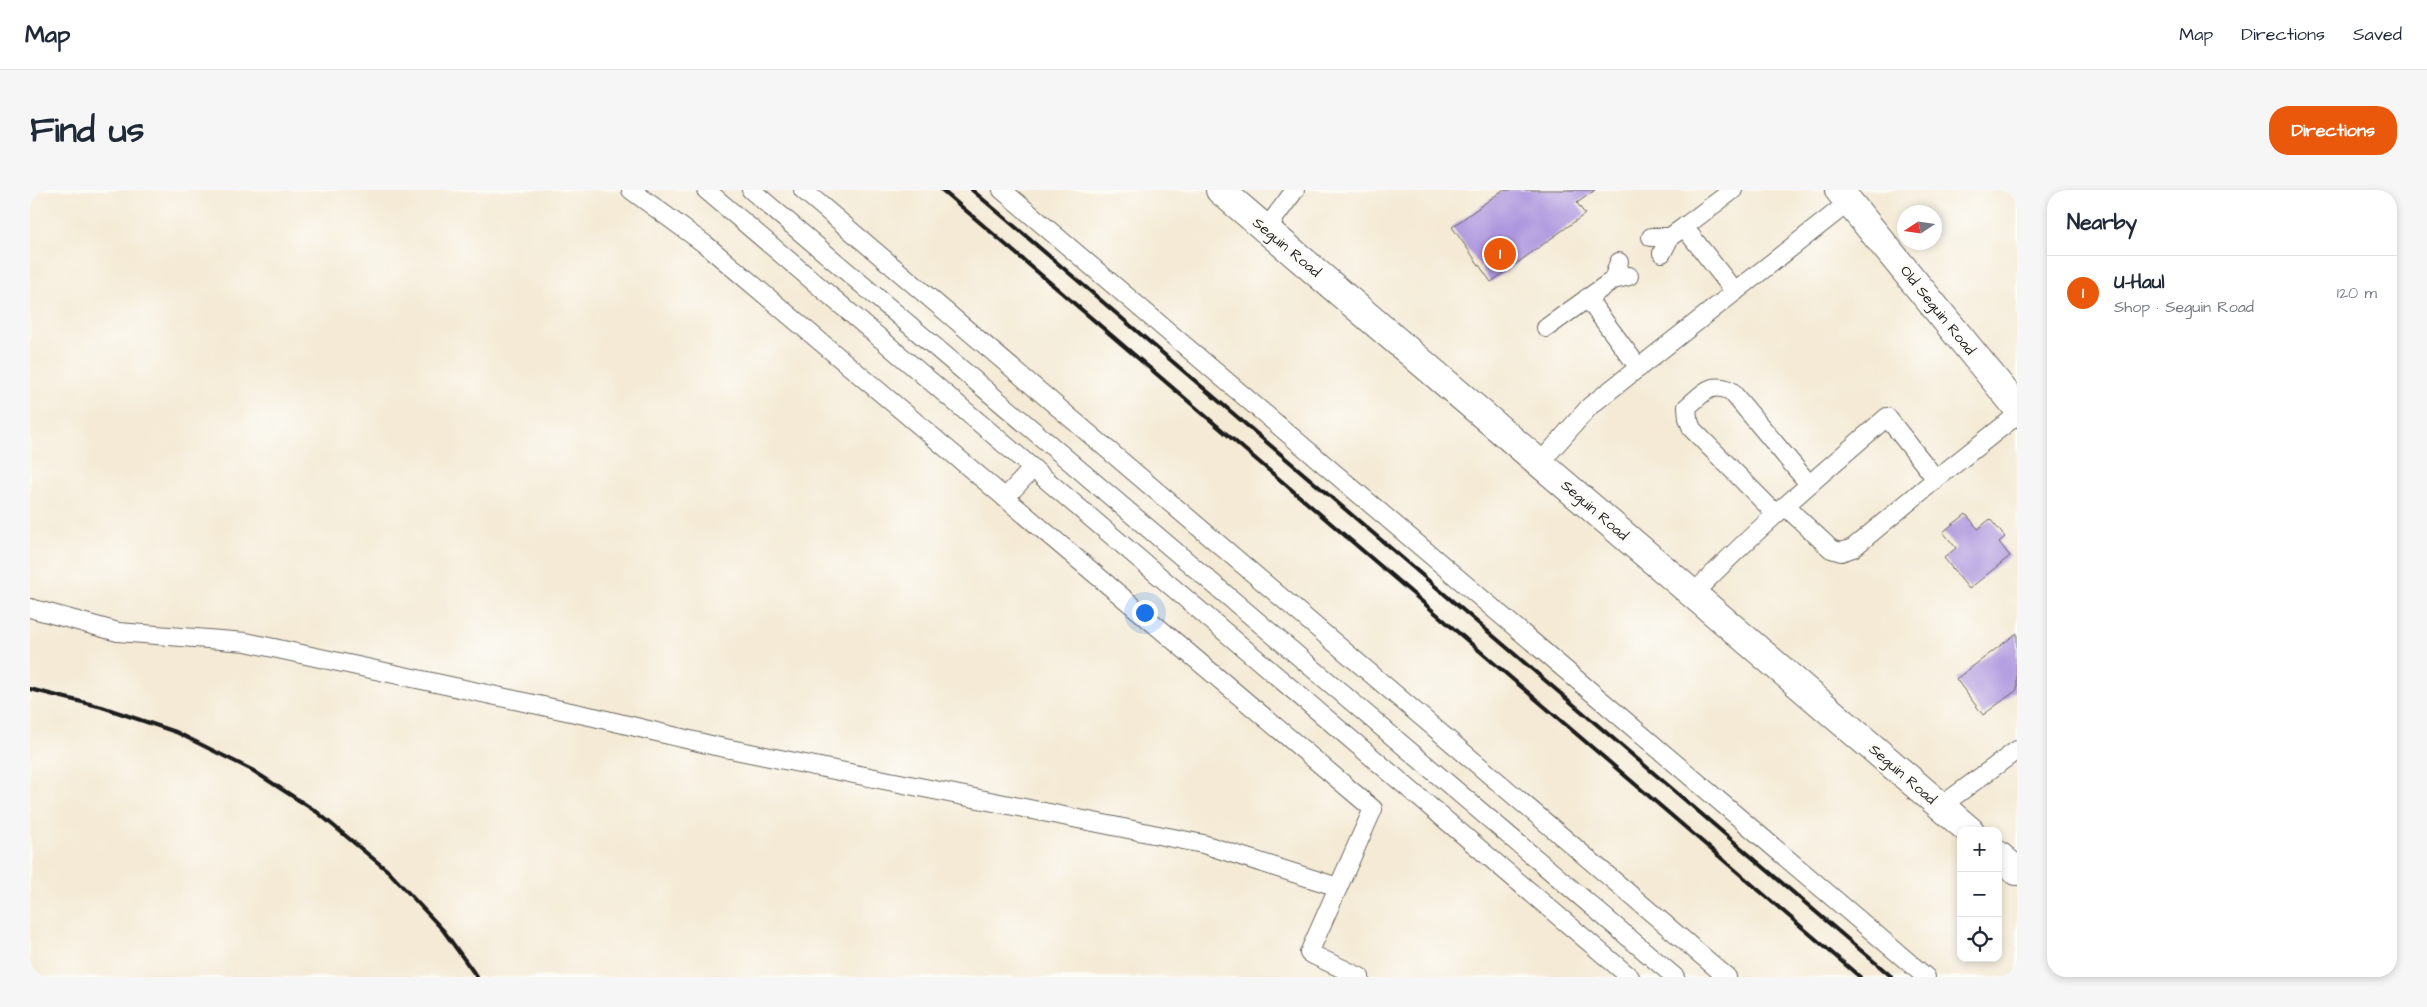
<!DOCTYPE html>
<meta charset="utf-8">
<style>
:root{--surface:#fff;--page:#f6f6f7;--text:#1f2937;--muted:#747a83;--line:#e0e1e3;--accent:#ea580c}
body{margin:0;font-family:"Architects Daughter",sans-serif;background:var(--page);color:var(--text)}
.controls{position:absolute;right:15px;bottom:15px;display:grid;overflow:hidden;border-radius:10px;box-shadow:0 2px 8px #0003}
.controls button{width:45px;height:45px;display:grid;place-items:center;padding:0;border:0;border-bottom:1px solid var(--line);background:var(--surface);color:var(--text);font:25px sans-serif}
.compass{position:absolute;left:1867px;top:15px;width:45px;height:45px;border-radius:50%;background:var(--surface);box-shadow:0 2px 8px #0003;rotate:258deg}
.you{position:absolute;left:1114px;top:422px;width:18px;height:18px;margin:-12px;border:4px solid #fff;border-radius:50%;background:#1a73e8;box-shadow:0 0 0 8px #1a73e833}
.badge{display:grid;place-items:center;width:32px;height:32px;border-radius:50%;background:var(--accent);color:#fff;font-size:16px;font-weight:700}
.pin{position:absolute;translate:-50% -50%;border:2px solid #fff;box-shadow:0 1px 5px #0006}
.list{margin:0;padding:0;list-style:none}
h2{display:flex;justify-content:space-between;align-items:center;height:65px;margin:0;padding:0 20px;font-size:21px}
h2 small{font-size:16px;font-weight:400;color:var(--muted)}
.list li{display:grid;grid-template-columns:32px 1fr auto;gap:15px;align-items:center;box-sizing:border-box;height:75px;padding:0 20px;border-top:1px solid var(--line)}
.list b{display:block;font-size:19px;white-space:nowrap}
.list p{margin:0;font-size:16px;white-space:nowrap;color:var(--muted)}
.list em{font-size:16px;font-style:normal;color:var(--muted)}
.icon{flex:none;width:28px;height:28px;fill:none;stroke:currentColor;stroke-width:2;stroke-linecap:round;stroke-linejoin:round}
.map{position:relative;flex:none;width:1987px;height:787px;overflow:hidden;border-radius:20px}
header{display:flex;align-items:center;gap:30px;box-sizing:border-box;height:70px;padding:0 25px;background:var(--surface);border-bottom:1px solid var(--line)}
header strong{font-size:24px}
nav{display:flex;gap:28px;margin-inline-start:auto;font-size:18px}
.intro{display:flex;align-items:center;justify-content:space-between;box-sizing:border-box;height:120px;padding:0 30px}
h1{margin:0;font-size:35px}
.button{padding:12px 22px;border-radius:20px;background:var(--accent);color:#fff;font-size:18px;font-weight:700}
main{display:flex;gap:30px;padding:0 30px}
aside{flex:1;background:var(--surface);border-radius:20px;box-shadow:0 2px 8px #0003}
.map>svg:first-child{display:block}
.building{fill:#ad97de}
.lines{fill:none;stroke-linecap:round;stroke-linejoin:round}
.service-casing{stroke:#68645d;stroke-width:20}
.tertiary-casing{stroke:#68645d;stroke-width:30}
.primary-casing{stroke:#68645d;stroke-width:30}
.service{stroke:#fff;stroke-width:18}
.tertiary{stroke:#fff;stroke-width:28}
.primary{stroke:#fff;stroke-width:28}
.rail{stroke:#1c1c1c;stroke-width:4}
.labels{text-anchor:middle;stroke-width:4.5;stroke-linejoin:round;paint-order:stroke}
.street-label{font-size:15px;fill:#1c1c1c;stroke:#fdfcf7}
</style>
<header>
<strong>Map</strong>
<nav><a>Map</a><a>Directions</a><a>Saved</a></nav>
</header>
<div class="intro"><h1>Find us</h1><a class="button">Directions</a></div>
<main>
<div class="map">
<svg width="1987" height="787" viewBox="0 0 1987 787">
<rect width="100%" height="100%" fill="#fdfcf7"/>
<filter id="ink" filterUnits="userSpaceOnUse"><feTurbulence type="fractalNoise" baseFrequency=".02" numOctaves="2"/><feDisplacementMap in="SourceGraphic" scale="10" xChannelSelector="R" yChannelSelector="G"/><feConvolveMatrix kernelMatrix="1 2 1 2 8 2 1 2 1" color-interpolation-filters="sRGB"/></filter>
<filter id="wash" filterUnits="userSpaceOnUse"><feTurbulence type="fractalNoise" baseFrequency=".0096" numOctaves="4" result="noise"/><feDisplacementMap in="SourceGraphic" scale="20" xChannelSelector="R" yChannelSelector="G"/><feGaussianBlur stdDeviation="1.12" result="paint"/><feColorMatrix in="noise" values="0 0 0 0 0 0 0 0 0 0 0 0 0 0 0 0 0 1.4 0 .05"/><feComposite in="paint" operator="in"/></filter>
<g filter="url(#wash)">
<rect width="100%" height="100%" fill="#f4ead5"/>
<g id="blocks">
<g class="building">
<path d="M 1473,0 L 1565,0 L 1547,13 L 1555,24 L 1461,92 L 1422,37 Z"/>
<path d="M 1936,324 L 1948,339 L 1960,329 L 1975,347 L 1969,352 L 1980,366 L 1939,399 L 1914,368 L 1926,358 L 1913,342 Z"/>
<path d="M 1987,443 L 1987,500 L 1953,525 L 1926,489 Z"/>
</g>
</g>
</g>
<g filter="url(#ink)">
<use href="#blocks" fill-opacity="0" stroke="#68645d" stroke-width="1"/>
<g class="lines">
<defs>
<g id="service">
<path d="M 601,0 L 676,55 L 1343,619 L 1279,763 L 1330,787"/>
<path d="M 676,0 L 1600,787"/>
<path d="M 721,0 L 1645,787"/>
<path d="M 773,0 L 1697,787"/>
<path d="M 972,0 L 1896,787"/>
<path d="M 1703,0 L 1654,37 L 1705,102"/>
<path d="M 1236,39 L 1265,0"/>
<path d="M 1621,47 L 1640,47"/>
<path d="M 1632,63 L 1640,47 L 1654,37"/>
<path d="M 1583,90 L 1589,72"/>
<path d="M 1557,108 L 1609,178"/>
<path d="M 1516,138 L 1583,90 L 1599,86"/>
<path d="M 1510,273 L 1560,216 L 1819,12"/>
<path d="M 975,308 L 1003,278"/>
<path d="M 1755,316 L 1801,359 L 1811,362 L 1823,358 L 1906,289"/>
<path d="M 1746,324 L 1662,239 L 1658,228 L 1657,217 C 1673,204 1680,191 1701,201 L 1779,294"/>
<path d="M 1663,404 C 1724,341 1791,284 1857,227 L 1906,289 L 1987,225"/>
<path d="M 0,418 L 88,442 L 216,452 L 564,527 L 685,556 L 1173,654 L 1308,697"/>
<path d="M 1911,616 L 1987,560"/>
</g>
<path id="tertiary" d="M 1809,0 L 1987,217"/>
<g id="primary">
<path d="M 1190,0 L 1940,641"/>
<path d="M 1968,665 L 1987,681"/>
</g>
</defs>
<use href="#service" class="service-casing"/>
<use href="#tertiary" class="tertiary-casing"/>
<use href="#primary" class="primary-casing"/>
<use href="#service" class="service"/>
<use href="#tertiary" class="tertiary"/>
<use href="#primary" class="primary"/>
<g class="rail">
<path d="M 912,0 L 1830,787"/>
<path d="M 942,0 L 1862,787"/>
<path d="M 0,499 L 72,517 L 146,542 L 222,580 L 287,622 L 358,681 L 413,740 L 447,787"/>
</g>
</g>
</g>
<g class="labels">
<g class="street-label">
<text transform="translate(1257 57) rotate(40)" y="5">Seguin Road</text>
<text transform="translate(1908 120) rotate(51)" y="5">Old Seguin Road</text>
<text transform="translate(1565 320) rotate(41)" y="5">Seguin Road</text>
<text transform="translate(1873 584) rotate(41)" y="5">Seguin Road</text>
</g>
</g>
</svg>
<div class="controls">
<button>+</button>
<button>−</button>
<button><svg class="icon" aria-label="locate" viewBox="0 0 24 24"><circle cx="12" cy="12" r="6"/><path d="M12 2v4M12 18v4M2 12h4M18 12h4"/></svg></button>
</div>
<svg class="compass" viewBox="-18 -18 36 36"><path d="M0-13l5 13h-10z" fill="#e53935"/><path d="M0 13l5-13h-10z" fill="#747a83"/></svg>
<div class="you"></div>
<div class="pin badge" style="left:1470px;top:64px">1</div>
</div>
<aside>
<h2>Nearby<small></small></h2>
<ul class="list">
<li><span class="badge">1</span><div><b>U-Haul</b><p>Shop · Seguin Road</p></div><em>120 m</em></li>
</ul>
</aside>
</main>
